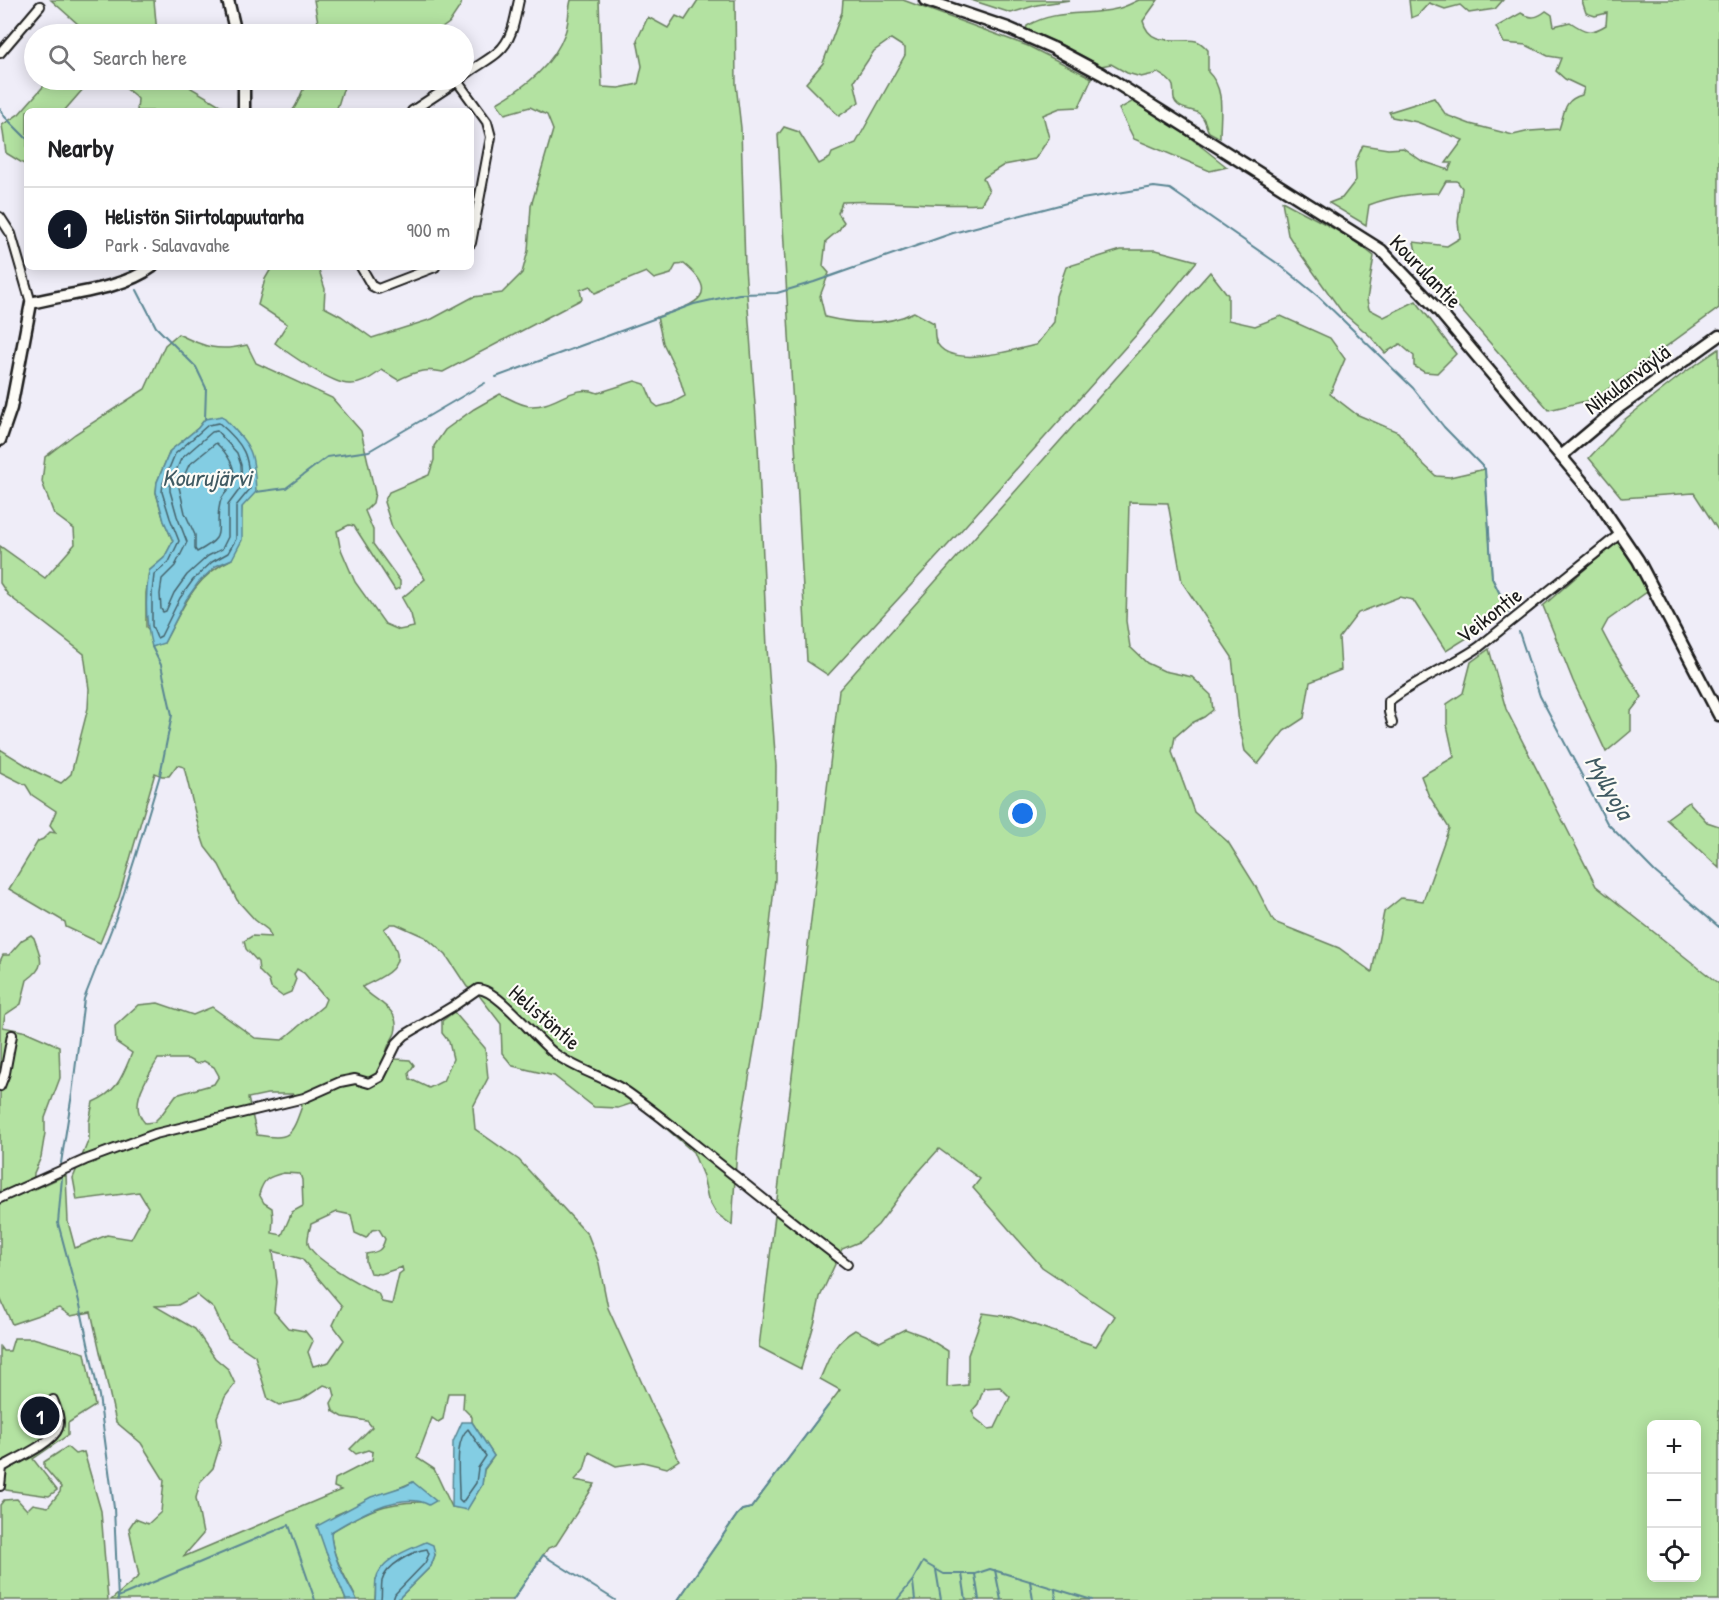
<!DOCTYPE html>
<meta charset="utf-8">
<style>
:root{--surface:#fff;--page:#f2f2f2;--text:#202124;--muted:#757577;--line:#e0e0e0;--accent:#111827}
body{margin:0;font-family:"Patrick Hand",sans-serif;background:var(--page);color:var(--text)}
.controls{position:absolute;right:18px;bottom:18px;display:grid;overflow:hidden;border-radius:9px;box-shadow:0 3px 15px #0003}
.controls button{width:54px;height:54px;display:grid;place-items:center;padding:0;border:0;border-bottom:2px solid var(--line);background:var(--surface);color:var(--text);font:30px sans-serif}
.you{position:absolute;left:1023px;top:814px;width:21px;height:21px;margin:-15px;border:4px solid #fff;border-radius:50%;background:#1a73e8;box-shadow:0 0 0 9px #1a73e833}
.badge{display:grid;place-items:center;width:39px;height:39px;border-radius:50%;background:var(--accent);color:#fff;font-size:20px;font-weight:700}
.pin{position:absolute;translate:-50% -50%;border:3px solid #fff;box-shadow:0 2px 6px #0006}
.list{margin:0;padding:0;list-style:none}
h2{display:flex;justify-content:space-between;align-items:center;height:78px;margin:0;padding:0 24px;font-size:26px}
h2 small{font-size:20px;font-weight:400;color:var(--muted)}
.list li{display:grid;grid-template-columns:39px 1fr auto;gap:18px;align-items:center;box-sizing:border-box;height:84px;padding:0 24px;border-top:2px solid var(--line)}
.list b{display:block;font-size:22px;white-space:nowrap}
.list p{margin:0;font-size:20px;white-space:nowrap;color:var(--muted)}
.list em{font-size:20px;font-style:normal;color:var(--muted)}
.icon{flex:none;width:33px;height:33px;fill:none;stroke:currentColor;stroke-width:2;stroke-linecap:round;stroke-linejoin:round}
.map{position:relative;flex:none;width:1719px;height:1600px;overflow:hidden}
.search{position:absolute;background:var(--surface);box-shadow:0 3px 15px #0003;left:24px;top:24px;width:450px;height:66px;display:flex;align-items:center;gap:15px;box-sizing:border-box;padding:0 21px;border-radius:33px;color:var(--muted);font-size:22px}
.panel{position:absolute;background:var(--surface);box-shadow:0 3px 15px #0003;left:24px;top:108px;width:450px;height:162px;border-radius:9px}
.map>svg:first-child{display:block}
.green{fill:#b3e2a1;stroke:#687f5e;stroke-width:1.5;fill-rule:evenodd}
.water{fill:#83cde3;stroke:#5a8693;stroke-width:1.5}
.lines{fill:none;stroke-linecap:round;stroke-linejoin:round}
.shore{stroke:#45636c;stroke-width:1.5}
.stream{stroke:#5a8693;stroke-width:2}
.street-casing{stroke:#1c1c1c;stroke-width:12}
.secondary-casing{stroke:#1c1c1c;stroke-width:15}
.street{stroke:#fdfcf7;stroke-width:8}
.secondary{stroke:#fdfcf7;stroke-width:10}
.labels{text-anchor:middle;stroke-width:4.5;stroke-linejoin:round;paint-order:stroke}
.street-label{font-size:22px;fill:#1c1c1c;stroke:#fdfcf7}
.water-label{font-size:24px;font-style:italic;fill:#405a62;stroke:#fdfcf7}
</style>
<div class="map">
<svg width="1719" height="1600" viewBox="0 0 1719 1600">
<rect width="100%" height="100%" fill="#efedf8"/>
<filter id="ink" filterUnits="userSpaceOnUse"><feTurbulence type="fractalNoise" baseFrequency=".0167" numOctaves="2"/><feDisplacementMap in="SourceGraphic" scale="12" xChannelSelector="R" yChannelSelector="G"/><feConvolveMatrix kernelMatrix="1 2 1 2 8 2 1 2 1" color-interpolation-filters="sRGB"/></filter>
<g filter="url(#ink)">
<g class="green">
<path d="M 51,0 L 154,0 L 157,34 L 87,34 L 88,33 Z"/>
<path d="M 314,0 L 462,0 L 461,5 L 449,23 L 434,34 L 320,34 Z"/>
<path d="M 571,0 L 599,0 L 602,87 L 619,88 L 638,84 L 642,66 L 637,40 L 648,17 L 668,28 L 676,16 L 685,20 L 698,0 L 735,0 L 736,84 L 741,128 L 745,267 L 758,445 L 767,648 L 776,766 L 775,879 L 761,1009 L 737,1148 L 732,1225 L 716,1213 L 708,1199 L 703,1176 L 693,1152 L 636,1102 L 618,1108 L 594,1107 L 554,1076 L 513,1066 L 502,1053 L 501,1024 L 478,994 L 467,987 L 446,955 L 425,937 L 396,924 L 391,924 L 384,929 C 387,934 392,939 394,945 C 407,969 379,978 362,987 C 374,1002 402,1008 395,1033 C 392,1041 386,1046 386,1055 L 396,1059 L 410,1060 L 414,1065 L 409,1073 L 410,1079 L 429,1088 L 443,1081 L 453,1059 L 449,1042 L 442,1033 L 442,1021 L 454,1012 L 485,1048 L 488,1078 L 473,1107 L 475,1129 L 519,1160 L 588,1235 L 599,1263 L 608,1308 L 651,1403 L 679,1460 L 667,1468 L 643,1462 L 616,1466 L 589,1452 L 584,1470 L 575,1480 L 595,1484 L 556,1545 L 548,1548 L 513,1600 L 397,1600 L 431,1566 L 435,1555 L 376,1579 L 375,1600 L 357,1600 C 347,1579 331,1556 331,1532 C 363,1513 384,1501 423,1502 L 413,1482 L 335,1515 L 326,1552 L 346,1600 L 111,1600 L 139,1576 L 129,1528 L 135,1519 L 148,1524 L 161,1512 L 164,1480 L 141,1443 L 116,1422 L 91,1312 L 71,1316 L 59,1308 L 12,1324 L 0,1298 L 0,961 L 3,955 L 9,955 L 22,940 L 31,935 L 34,938 C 41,958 47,966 27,980 L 21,1004 L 5,1015 L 3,1027 L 27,1032 L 59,1046 L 60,1078 L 45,1118 L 45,1133 L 41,1157 L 34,1173 L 33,1190 L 66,1175 L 68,1222 L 75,1248 L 107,1235 L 131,1239 L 148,1207 L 139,1192 L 77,1200 L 73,1178 L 89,1139 L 89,1122 L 93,1102 C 118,1091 122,1077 132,1053 L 116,1042 L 115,1026 L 138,1005 L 158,1003 L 193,1015 L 212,1007 L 255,1038 L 282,1040 L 323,1006 L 326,999 L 304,973 L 297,969 L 294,974 L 296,979 L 291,992 L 282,996 L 271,988 L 269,981 L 259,971 L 258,962 L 246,949 L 244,941 L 252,936 L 271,937 L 268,930 L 255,920 L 237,900 L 219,865 L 205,847 L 199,829 L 184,767 L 177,765 L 169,776 L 162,776 L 155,773 L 119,897 L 100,943 L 66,927 L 65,922 L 9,889 L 38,841 L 43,839 L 50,832 L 56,833 L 50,825 L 56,811 L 32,795 L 26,785 L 0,772 L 0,749 L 37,772 L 61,783 L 71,774 L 88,708 L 89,689 L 84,654 L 8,595 L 0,583 L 0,546 L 45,578 L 75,544 L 74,529 L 54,514 L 42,482 L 45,457 L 75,434 L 145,389 L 165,345 L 178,334 C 204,347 218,352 247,345 L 256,363 L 332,398 L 361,431 L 375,493 L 373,503 L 365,511 L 373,530 L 373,544 L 400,581 L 400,588 L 395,590 L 354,526 L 349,525 L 337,531 L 340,547 L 355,582 L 385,624 L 399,630 L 414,627 L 411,614 L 402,598 L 425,579 L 392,527 L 384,502 L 389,492 L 429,475 L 434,460 L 434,446 L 445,430 L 474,409 L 500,394 C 509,398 521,406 531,406 C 556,407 572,383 598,393 L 635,381 L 645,384 L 653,403 L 658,407 L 672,403 L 685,396 L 679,376 L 663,343 L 657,317 C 688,306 726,298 684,264 L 676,265 L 671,274 L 654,279 L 646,272 L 595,293 L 590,286 L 580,290 L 582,299 L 443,372 C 426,368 414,372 398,380 L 382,370 C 372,377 362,385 349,384 C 332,384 289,354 275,343 L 287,324 L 258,305 L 265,279 L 272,267 L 318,267 L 325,289 L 324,307 L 341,316 L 372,338 L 432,319 L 473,297 L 502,293 L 522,273 L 528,251 L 531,206 L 553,130 L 547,115 L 530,107 L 505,114 L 497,103 C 526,86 553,66 565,33 C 569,23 568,11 571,0 ZM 205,419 L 242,507 L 241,519 L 232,559 C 193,577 183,608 164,643 L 146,627 L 146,593 L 149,571 L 164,558 L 173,541 L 164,521 L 156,493 L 157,482 L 170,451 L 198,428 ZM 158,1059 L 188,1059 L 197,1064 L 204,1061 L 214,1067 L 219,1076 L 214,1084 L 176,1095 L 162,1114 L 154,1122 L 145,1123 C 127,1104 148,1077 158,1059 ZM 267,1094 L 293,1094 L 302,1106 C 291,1137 290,1140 257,1135 L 248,1098 ZM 284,1173 L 300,1174 L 302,1180 L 303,1206 L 292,1212 L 282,1235 L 272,1233 L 273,1218 L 272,1208 L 264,1203 L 259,1194 C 264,1178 268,1177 284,1173 ZM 337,1212 L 351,1215 L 355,1233 L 366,1238 L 372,1230 L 379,1229 L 385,1239 C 382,1251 378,1252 366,1254 L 366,1262 L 370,1273 L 381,1274 L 402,1267 L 403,1271 L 399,1274 L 392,1304 L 382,1302 L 378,1293 C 364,1287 310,1258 308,1243 C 307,1238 310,1229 311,1224 ZM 273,1251 L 302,1259 L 342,1306 L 333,1325 L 344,1340 L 329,1362 L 313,1366 L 308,1352 L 313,1341 L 305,1331 L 288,1328 L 274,1312 L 277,1282 ZM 197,1295 L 214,1309 L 228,1338 L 255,1356 L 268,1399 L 279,1405 L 301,1400 L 324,1385 L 333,1388 L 335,1396 L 331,1403 L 333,1411 L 343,1417 L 367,1421 L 372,1427 L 350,1449 L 356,1454 L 368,1450 L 373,1452 L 372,1460 L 335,1479 L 334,1487 L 341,1490 L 183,1557 L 203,1534 L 196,1498 L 200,1482 L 213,1468 L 221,1442 L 217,1417 L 225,1397 L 235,1384 L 228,1369 L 215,1358 L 195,1329 L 155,1306 L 178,1305 ZM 448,1393 L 464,1393 L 463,1408 L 472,1417 L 472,1422 L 494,1456 L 484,1470 L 482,1485 L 467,1509 L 452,1507 L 434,1469 L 417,1458 L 432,1418 L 438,1422 L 443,1419 Z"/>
<path d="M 843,0 L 903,0 L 1028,46 L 1092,78 L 1079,107 L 1060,108 L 1043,115 L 1049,138 L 1035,159 L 1004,165 L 983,178 L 989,191 L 981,204 C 935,207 888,199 842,202 L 838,213 L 844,222 L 839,230 L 826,241 L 823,266 L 829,273 L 820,296 L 825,317 C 854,324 887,326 914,312 L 934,323 C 935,328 934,336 936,341 C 948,370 1013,350 1036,345 L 1054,322 L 1056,296 L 1066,267 L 1121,250 L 1156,250 L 1197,261 L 1139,332 L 958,534 L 828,675 L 807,661 L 778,135 L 784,127 L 799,132 L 819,164 L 830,158 L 832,153 L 856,143 L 905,55 L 905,48 L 891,39 L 874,51 L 854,81 L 859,102 L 839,116 L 806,83 L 823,63 L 842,12 Z"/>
<path d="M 971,0 L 1070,0 L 1037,5 L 1011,13 Z"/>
<path d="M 1139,0 L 1158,0 L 1143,21 C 1150,48 1176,37 1196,41 C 1201,42 1205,47 1208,50 L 1208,72 C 1226,89 1220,115 1220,138 L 1209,132 C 1206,128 1206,122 1203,118 C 1198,108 1186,112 1178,105 C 1171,99 1175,94 1173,86 C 1171,80 1164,77 1158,73 L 1141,77 L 1127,73 L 1111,64 L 1101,66 L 1062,45 L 1026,29 L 1027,26 C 1054,9 1087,16 1116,9 C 1124,8 1132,3 1139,0 Z"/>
<path d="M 1409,0 L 1503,0 L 1495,9 L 1469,13 L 1460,5 L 1445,9 L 1429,3 L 1418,15 L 1411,18 Z"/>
<path d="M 1584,0 L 1719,0 L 1719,308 L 1594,399 L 1549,410 L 1418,261 L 1414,242 L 1447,246 L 1460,238 L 1458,222 L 1462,188 L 1457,181 L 1446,181 L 1439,193 C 1414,193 1392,196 1369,205 L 1366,225 L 1329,203 L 1342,198 L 1356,180 L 1355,163 L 1363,145 L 1388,149 L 1403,148 L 1422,161 L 1449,170 L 1452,163 L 1446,163 L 1463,140 L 1417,122 L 1392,117 L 1389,112 L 1434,98 L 1446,115 L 1470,124 L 1513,135 L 1530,131 L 1559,129 C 1565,112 1563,100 1582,95 L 1584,88 L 1565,79 L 1556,71 L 1561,58 L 1548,56 L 1526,45 L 1504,43 L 1496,27 L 1521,13 C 1531,19 1537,18 1546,11 L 1552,15 L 1554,26 L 1570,22 C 1585,32 1590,35 1606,25 L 1607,13 L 1595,16 L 1586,13 L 1582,1 Z"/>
<path d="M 49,80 L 91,80 L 64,111 L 27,111 L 27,166 L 6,153 L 2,125 L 19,114 Z"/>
<path d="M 115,80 L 183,80 L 191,88 L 230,111 L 137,111 L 138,99 C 131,91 122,87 115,80 Z"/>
<path d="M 309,80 L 352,80 C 339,88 343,97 336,110 L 292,111 C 300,102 300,91 309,80 Z"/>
<path d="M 1137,99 L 1154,109 L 1227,167 L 1210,171 L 1134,139 L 1119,109 Z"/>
<path d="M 1282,201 C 1313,218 1347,233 1374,256 L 1367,300 L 1369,309 L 1384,317 L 1416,301 L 1456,354 L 1437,373 L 1424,372 L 1414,366 L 1414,356 L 1400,344 L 1385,353 L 1370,336 L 1342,312 L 1297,249 L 1288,235 Z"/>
<path d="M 1210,272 L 1228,295 L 1228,320 L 1255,326 L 1281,316 L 1330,338 L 1345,359 L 1330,394 L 1356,414 L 1398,432 L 1421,462 L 1436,476 L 1450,477 L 1485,469 L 1492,578 L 1509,612 L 1446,651 L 1413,600 L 1399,597 L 1358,613 L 1339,638 L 1341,670 L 1310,682 L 1304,718 L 1284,731 L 1258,764 L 1245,751 L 1239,724 L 1232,657 L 1182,582 L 1168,503 L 1129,502 L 1126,621 L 1130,647 L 1147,663 L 1164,671 L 1192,677 L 1211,695 L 1213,710 L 1204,717 L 1190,724 L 1175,737 L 1172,752 L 1194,812 L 1228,842 L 1255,885 L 1274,922 L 1339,948 L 1372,972 L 1384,912 L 1401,898 L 1423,901 L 1449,828 L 1428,794 L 1421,776 L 1454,757 L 1447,725 L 1447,704 L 1463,693 L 1471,662 L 1489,649 L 1506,709 L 1596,886 L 1719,984 L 1719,1600 L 678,1600 L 737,1515 L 742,1510 L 751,1508 L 840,1390 L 820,1379 C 830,1356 833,1343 855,1330 L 880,1342 L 905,1329 L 924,1336 L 948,1351 L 947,1387 L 968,1385 L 968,1355 L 983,1313 L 1011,1317 L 1096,1346 L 1115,1316 L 1042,1267 L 973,1188 L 980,1179 L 939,1149 L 913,1178 L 878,1225 L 859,1242 L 842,1249 L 820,1297 L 815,1321 L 801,1369 L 759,1347 L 839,690 ZM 1000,1387 L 1010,1397 L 995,1428 L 989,1429 L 975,1418 L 972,1411 L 978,1404 L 984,1388 ZM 1652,1424 L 1696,1424 L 1696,1578 L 1652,1578 Z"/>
<path d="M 1719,349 L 1719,532 L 1694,493 L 1622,498 L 1589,458 L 1624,420 L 1681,375 Z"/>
<path d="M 1617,541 L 1651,589 L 1608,620 L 1602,631 L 1611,648 L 1642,697 L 1631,711 L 1631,731 L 1606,752 L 1573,681 L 1543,606 Z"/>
<path d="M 1689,802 L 1707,822 L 1719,826 L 1719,868 L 1666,819 Z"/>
<path d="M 14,1338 L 33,1338 L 85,1353 L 95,1406 L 68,1423 L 68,1435 L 33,1459 L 57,1490 L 49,1496 L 6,1490 L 0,1483 L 0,1347 L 3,1351 L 10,1351 Z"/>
<path d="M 67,1447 L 75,1454 L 84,1452 L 101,1511 L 108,1600 L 0,1600 L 0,1505 L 4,1500 L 17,1499 L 27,1510 L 33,1504 L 48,1507 L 60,1492 L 61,1487 L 44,1467 L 44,1462 Z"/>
</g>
<g class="water">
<path d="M 222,416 C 251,447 254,447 256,492 L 242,507 L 242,540 L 232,559 L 216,566 L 198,583 L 186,600 L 164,643 L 152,647 C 145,622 145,597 149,571 L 164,558 L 173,541 L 164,521 L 156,492 L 157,482 L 170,451 L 198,428 L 205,419 Z"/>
<path d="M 462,1422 L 472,1422 L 494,1456 L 484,1469 L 482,1485 L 467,1510 L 452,1507 L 453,1442 Z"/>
<path d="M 413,1482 L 436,1501 L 429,1505 C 401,1490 355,1517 331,1532 C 331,1556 346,1580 357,1600 L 346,1600 L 326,1552 L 317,1526 L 371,1497 L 405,1486 Z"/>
<path d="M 426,1542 L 433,1545 L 435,1555 L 431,1566 L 397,1600 L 375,1600 C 376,1594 375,1586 376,1580 C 380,1559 408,1550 426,1542 Z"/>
</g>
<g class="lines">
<g class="shore">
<path d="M 219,423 C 245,445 249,456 250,489 L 236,506 L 236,539 L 228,553 L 212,562 L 193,580 L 180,598 L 161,636 L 157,638 L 152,626 L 152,593 L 154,575 L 169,562 L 179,541 L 170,518 L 162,492 L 163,483 L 175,454 L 208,425 Z"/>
<path d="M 217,431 L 237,453 L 241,465 L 242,486 L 228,505 L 228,537 L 222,549 L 208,556 L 187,575 L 174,593 L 166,611 L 163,612 L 161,609 L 160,594 L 162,579 L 175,566 L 187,542 L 177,516 L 170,491 L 170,485 L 181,459 L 212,432 Z"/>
<path d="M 216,443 C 226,452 239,469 232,484 C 229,491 222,494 220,503 C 213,533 230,534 197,552 L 195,549 L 195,535 L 185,513 L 179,487 L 189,465 Z"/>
<path d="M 468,1429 L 486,1456 L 478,1468 L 476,1483 L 462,1503 L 459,1500 C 460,1481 453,1441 468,1429 Z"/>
<path d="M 381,1600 C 382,1594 381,1587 382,1581 C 386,1565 413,1551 427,1549 L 429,1554 L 425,1563 L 395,1594 L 393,1600"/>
</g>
<g class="stream">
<path d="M 0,109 L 5,117 L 27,139"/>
<path d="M 129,267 L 130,271"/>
<path d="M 137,290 L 156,327 L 196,367 L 206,388 L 205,419"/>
<path d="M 496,377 L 694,304 L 739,294 L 777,293 L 814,282 L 953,233 L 1082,199 L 1154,187 L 1170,189 L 1281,266 L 1319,297 L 1413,388 L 1444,427 L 1485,469 L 1492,578 L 1509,612"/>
<path d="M 256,492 L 286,488 L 327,457 L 369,451 L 485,383"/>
<path d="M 1519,632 L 1540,696 L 1607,823 L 1655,872 L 1719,927"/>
<path d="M 61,1163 L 72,1094 L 84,999 L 117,915 L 136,855 L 160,775 L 172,715 L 161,665 L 152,647"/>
<path d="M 62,1178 L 58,1223 L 80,1305 L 99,1396 L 114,1508 L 118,1600"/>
<path d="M 936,1570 L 941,1600"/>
<path d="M 995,1570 L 1001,1600"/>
<path d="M 962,1574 L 966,1600"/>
<path d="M 975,1574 L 979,1600"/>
<path d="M 1030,1581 L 1033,1600"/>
<path d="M 913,1582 L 915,1600"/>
<path d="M 1055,1589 L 1056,1600"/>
<path d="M 118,1597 L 289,1525 L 315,1600"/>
<path d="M 513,1600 L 543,1555 L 615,1600"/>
<path d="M 678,1600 L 737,1515 L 742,1510 L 751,1508 L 828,1406"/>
<path d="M 897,1600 L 913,1580 L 923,1562 L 944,1574 L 975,1574 L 990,1569 L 1092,1600"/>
</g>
<defs>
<g id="street">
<path d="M 0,53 L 40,6"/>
<path d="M 464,76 C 474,67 488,61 498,52 C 513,40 515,17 519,0"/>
<path d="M 457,81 L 487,122 L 491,137 L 471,243"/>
<path d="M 412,111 L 459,80"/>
<path d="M 0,217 L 11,234 L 31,303"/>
<path d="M 361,267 L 372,286 L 378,289 L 435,267"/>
<path d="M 1392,723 L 1389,712 L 1389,701 C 1417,679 1450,667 1479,647 L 1621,533"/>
<path d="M 0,1086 L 5,1073 L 12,1035"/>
<path d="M 0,1198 L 85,1160 L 155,1134 L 304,1098 L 340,1082 L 355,1079 L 369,1083 L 380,1077 L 397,1043 L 405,1035 L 455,1005 L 478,989 C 499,990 535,1039 554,1053 C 576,1070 604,1076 627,1092 C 664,1118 699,1148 735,1176 C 772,1206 809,1235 847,1264"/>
<path d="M 0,1486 L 2,1467 C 16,1459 53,1443 58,1428 C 61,1420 56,1408 53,1400"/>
</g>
<g id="secondary">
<path d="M 228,0 L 236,34"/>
<path d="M 925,0 L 1008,28 L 1053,48 L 1102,74 L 1381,250 L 1439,311 L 1596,498 L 1638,560 L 1719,715"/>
<path d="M 244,111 L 244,80"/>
<path d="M 0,440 L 11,408 L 31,303 C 69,293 121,290 152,267"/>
<path d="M 1561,456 L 1618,408 L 1719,336"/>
</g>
</defs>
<use href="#street" class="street-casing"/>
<use href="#secondary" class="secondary-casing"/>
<use href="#street" class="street"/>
<use href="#secondary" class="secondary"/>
</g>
</g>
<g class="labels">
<g class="street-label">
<text transform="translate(1426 271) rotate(46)" y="8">Kourulantie</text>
<text transform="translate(1627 379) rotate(-37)" y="8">Nikulanväylä</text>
<text transform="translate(1489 615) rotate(-38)" y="8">Veikontie</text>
<text transform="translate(545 1017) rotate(41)" y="8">Helistöntie</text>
</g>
<g class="water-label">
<text x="207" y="486">Kourujärvi</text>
<text transform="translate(1609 787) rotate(59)" y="8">Myllyoja</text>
</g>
</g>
</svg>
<div class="controls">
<button>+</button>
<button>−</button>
<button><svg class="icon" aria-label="locate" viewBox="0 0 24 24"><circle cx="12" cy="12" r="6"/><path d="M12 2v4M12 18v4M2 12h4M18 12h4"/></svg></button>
</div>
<div class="you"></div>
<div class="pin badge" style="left:40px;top:1416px">1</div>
<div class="search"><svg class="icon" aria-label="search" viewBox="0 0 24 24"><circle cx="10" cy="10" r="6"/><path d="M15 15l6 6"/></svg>Search here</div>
<section class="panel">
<h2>Nearby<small></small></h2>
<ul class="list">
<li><span class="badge">1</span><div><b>Helistön Siirtolapuutarha</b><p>Park · Salavavahe</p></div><em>900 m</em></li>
</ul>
</section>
</div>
